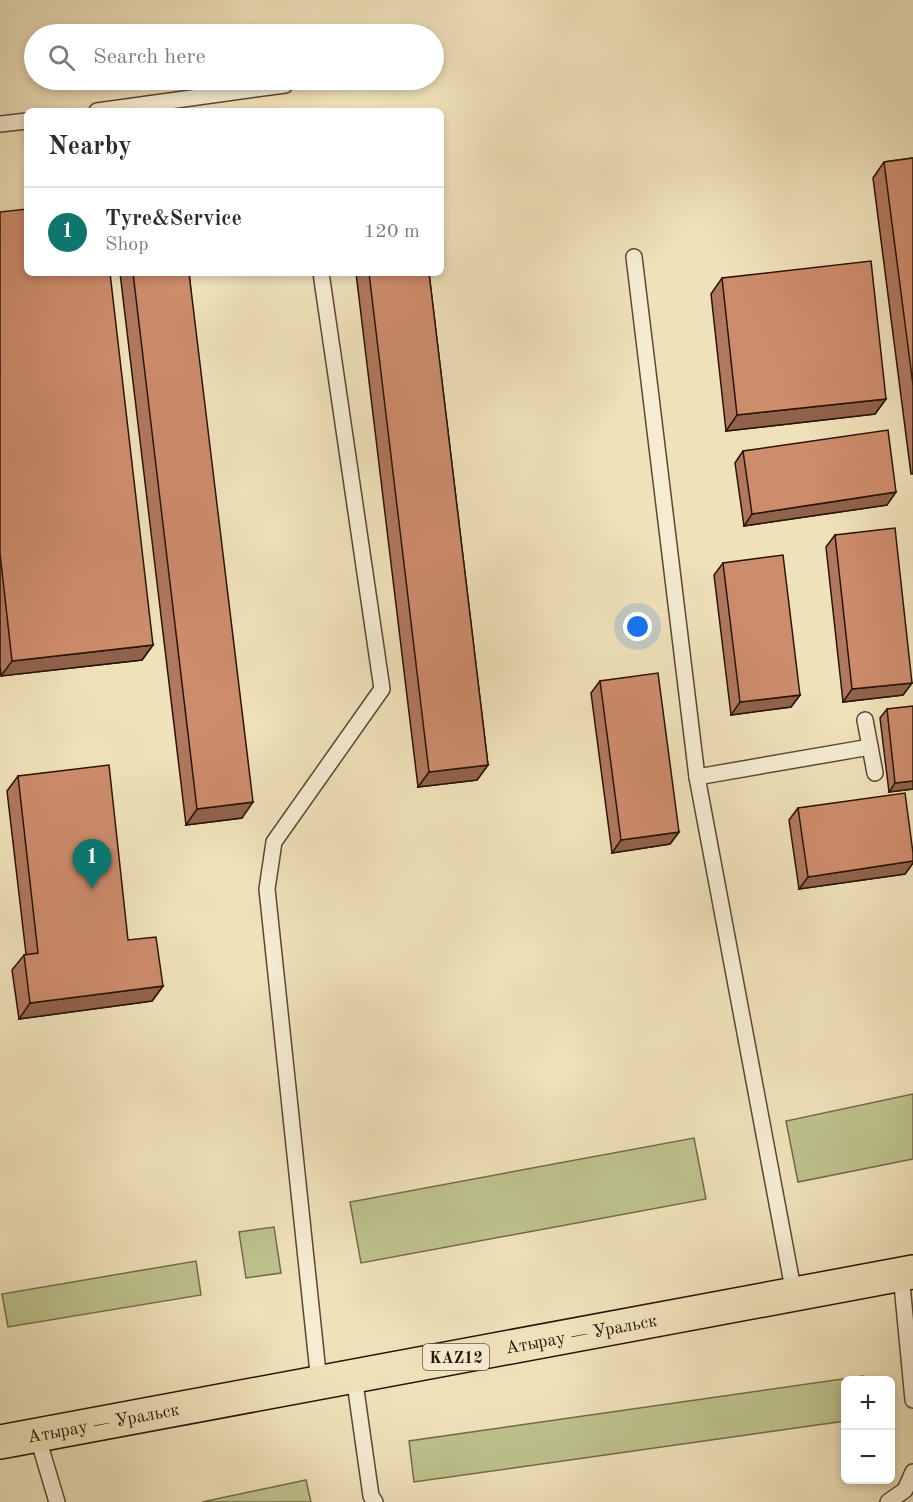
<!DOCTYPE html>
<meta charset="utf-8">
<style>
:root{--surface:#fff;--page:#f2f2f3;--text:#2b2b33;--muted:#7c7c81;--line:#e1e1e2;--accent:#0f766e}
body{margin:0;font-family:"Old Standard TT",serif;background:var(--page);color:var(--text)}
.controls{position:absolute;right:18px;bottom:18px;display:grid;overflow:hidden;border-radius:9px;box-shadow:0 3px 9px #0003}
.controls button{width:54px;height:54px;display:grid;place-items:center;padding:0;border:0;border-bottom:2px solid var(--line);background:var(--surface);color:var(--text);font:30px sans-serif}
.you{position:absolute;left:638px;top:627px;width:21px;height:21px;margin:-15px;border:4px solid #fff;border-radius:50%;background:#1a73e8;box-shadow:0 0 0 9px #1a73e833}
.badge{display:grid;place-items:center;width:39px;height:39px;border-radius:50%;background:var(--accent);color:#fff;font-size:20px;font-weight:700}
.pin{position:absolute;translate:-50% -50px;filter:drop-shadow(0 2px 3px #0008)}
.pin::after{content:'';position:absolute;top:32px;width:21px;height:18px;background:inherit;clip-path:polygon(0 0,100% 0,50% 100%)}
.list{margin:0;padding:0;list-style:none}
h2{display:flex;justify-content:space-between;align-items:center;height:78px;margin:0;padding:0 24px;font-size:26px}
h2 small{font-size:20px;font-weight:400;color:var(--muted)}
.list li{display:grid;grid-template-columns:39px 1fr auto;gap:18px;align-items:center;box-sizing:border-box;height:90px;padding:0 24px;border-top:2px solid var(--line)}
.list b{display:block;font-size:22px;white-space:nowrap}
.list p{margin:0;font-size:20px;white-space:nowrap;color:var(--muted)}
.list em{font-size:20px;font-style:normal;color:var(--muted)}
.icon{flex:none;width:33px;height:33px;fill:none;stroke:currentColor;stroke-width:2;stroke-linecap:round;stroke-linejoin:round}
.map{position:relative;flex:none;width:913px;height:1502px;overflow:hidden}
.search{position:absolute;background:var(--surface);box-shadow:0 3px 9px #0003;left:24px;top:24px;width:420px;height:66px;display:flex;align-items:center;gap:15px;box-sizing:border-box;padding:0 21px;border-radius:33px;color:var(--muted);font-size:22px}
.panel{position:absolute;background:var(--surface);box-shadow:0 3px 9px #0003;left:24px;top:108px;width:420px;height:168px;border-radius:9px}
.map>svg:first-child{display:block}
.green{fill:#bdc28d;stroke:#746b49;stroke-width:1.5}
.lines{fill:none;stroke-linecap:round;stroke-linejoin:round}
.service-casing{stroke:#5b4732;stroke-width:18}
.trunk-casing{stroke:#2a1405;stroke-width:36}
.service{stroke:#f5ecd2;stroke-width:15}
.trunk{stroke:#efe1ba;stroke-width:33}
.wall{fill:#b0785d;stroke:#2a1405;stroke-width:1.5}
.shaded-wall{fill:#90624c;stroke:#2a1405;stroke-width:1.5}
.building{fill:#cd8c6c;stroke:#2a1405;stroke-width:1.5}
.labels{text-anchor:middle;stroke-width:6;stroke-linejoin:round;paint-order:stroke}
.shield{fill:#f5ecd2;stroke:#675542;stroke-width:1.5}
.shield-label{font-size:16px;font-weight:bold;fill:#2a1405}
.street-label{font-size:18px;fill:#2a1405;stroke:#f5ecd2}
</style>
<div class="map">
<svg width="913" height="1502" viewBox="0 0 913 1502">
<rect width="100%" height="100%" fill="#efe1ba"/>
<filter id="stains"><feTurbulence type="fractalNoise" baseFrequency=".00333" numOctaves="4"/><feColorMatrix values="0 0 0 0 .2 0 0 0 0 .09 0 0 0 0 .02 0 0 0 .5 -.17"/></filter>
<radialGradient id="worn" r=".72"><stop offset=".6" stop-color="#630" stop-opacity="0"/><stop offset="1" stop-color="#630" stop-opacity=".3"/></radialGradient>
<g class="green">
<path d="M 913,1094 L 913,1159 L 798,1182 L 786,1121 Z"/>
<path d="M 694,1138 L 706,1199 L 361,1263 L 350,1202 Z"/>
<path d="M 274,1227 L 281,1273 L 246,1278 L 239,1232 Z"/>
<path d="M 196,1261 L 201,1295 L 8,1327 L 2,1294 Z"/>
<path d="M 863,1376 L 863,1380 L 846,1380 L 845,1421 L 414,1482 L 409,1441 Z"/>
<path d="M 306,1480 L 311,1502 L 202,1502 Z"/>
</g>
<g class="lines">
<defs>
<g id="service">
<path d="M 97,111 L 285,85"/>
<path d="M 0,124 L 27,121"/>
<path d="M 634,257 L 697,777 L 794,1294"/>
<path d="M 865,720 L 875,773"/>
<path d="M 697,777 L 870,747"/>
<path d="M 901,1274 L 913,1400"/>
<path d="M 354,1376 L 371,1496 L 375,1502"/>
<path d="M 319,1382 L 267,889 L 274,842 L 382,689 L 321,273"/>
<path d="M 37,1435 L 57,1502"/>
<path d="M 888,1502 L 905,1490 L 913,1472"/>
</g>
<g id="trunk">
<path id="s1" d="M 0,1442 L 913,1272"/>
</g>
</defs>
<use href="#service" class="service-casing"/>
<use href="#trunk" class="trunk-casing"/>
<use href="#service" class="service"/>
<use href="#trunk" class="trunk"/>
</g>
<g class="wall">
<path d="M 913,158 L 913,474 L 911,474 L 873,178 L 884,162 Z"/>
<path d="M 0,212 L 153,645 L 142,660 L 1,676 L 0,665 Z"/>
<path d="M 120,273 L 189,273 L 242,818 L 186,825 Z"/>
<path d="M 356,273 L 429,273 L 488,765 L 477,780 L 418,787 Z"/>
<path d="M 722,278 L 886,399 L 875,414 L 726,431 L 711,294 Z"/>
<path d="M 743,451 L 887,505 L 744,526 L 735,463 Z"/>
<path d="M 835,535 L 912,683 L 903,695 L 843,702 L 826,547 Z"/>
<path d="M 723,563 L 800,695 L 791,707 L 731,715 L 714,575 Z"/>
<path d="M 600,681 L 679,832 L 670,844 L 612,853 L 591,693 Z"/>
<path d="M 887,709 L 913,789 L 889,792 L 880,718 Z"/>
<path d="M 18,776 L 128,940 L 163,986 L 152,1001 L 19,1019 L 12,970 L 24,955 L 26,954 L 7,791 Z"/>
<path d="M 798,808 L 913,853 L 913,863 L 905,874 L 799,889 L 789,820 Z"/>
</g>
<g class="shaded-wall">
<path d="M 886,399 L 875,414 L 726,431 L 737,415 Z"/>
<path d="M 896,492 L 887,505 L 744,526 L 752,514 Z"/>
<path d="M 153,645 L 142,660 L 1,676 L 12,661 Z"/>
<path d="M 912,683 L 903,695 L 843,702 L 852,689 Z"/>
<path d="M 800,695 L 791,707 L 731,715 L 740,702 Z"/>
<path d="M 488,765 L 477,780 L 418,787 L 429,772 Z"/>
<path d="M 913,781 L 913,789 L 889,792 L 895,783 Z"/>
<path d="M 253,802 L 242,818 L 186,825 L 197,809 Z"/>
<path d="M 679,832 L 670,844 L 612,853 L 621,840 Z"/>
<path d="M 913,861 L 913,863 L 905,874 L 799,889 L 808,877 Z"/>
<path d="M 163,986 L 152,1001 L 19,1019 L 30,1003 Z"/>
</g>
<g class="building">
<path d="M 913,158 L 913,385 L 884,162 Z"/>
<path d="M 27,209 L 27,273 L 110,273 L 153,645 L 12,661 L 0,553 L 0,212 Z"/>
<path d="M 871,261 L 886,399 L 737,415 L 722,278 Z"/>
<path d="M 133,273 L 189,273 L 253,802 L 197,809 Z"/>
<path d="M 369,273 L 429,273 L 488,765 L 429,772 Z"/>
<path d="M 888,430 L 896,492 L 752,514 L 743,451 Z"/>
<path d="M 895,528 L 912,683 L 852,689 L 835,535 Z"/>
<path d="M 783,555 L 800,695 L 740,702 L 723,563 Z"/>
<path d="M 658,673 L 679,832 L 621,840 L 600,681 Z"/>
<path d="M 913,706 L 913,781 L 895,783 L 887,709 Z"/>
<path d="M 109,765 L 128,940 L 156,937 L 163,986 L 30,1003 L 24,955 L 38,953 L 18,776 Z"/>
<path d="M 905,793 L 913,853 L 913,861 L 808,877 L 798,808 Z"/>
</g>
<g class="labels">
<rect class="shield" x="423" y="1344" width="66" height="26" rx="4.5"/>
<g class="shield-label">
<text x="456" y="1363">KAZ12</text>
</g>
<g class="street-label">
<text dy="6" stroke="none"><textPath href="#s1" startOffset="591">Атырау — Уральск</textPath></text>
<text dy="6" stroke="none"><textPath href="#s1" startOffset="105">Атырау — Уральск</textPath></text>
</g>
</g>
<rect width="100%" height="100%" filter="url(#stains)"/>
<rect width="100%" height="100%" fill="url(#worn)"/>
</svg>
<div class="controls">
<button>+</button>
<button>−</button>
</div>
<div class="you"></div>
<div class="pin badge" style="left:92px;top:889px">1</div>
<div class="search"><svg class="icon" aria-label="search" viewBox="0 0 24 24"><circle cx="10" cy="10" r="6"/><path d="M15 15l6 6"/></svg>Search here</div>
<section class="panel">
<h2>Nearby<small></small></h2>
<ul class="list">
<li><span class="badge">1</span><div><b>Tyre&amp;Service</b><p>Shop</p></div><em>120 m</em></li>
</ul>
</section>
</div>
